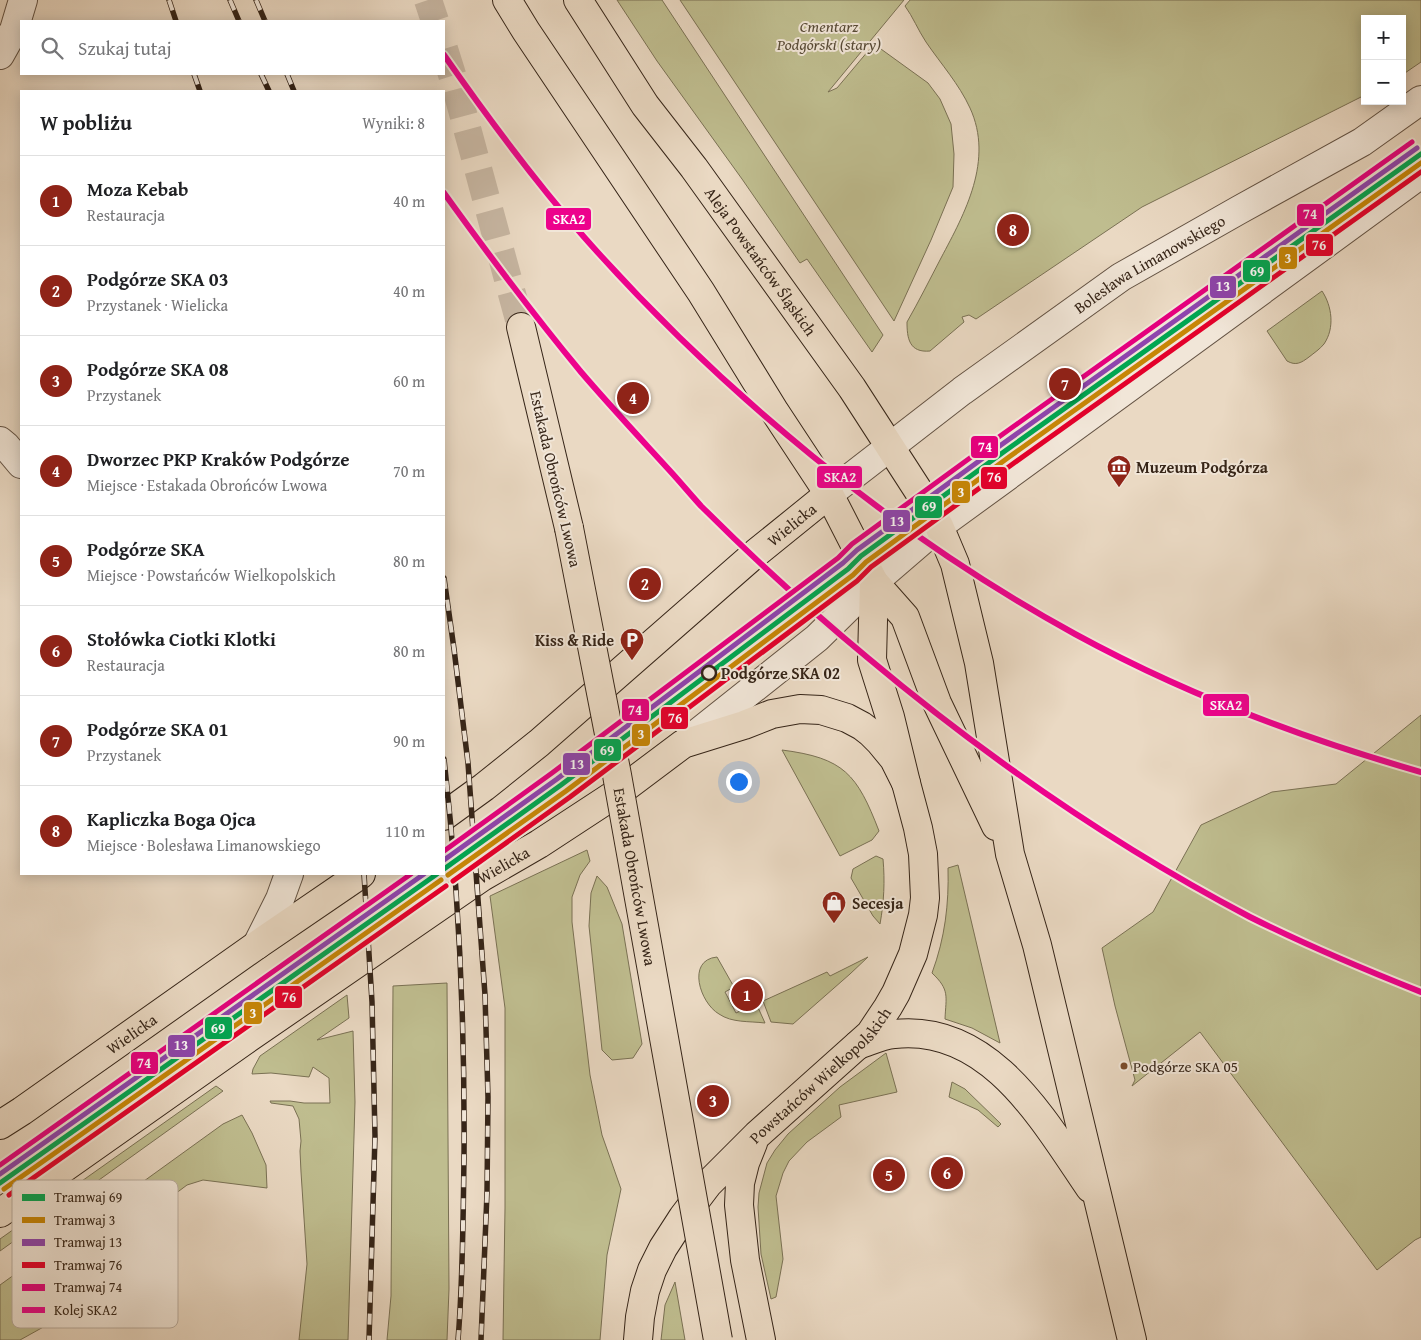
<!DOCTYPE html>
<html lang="pl">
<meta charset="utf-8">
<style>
:root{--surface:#fff;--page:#f2f2f2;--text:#202124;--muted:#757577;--line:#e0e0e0;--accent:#8f2418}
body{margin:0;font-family:"Gentium Book Plus",serif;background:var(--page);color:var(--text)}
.controls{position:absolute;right:15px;top:15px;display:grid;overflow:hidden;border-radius:0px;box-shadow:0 2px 12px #0003}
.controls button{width:45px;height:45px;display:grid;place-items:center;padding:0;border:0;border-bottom:1px solid var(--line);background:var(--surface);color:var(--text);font:25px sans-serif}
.you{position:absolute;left:738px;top:781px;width:18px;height:18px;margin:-12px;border:4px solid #fff;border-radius:50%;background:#1a73e8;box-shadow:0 0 0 8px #1a73e833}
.badge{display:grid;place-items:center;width:32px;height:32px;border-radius:50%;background:var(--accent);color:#fff;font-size:16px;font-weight:700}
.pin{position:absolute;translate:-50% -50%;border:2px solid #fff;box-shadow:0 1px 5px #0006}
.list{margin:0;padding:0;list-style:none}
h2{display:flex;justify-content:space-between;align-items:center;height:65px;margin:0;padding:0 20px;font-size:21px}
h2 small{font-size:16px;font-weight:400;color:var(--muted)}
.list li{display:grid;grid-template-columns:32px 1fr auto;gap:15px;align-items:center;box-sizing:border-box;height:90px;padding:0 20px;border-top:1px solid var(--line)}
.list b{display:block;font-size:19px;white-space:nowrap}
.list p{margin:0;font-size:16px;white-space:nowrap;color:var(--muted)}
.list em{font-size:16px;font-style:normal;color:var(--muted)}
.icon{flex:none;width:28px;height:28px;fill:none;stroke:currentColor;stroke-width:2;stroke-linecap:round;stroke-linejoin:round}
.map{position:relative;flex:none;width:1421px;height:1340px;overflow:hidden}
.search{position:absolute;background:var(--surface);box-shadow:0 2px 12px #0003;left:20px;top:20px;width:425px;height:55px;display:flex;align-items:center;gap:12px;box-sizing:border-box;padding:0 18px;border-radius:0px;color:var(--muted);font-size:19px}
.panel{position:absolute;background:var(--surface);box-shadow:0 2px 12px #0003;left:20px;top:90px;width:425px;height:785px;border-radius:0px}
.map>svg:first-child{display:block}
.green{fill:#bfbd8f;stroke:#7a7154}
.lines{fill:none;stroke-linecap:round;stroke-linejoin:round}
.major-tunnel{stroke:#c6b5a1;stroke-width:28;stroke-dasharray:28 14;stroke-linecap:butt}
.minor-casing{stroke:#635243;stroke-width:30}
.major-casing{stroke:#362518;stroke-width:30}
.minor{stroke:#f1e6d8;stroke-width:28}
.major{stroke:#ead9c3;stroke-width:28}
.rail-casing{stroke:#362518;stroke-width:5.5}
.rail{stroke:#f1e6d8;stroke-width:4;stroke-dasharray:11;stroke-linecap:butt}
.major-bridge-casing{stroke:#362518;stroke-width:30;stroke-linecap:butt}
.major-bridge{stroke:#ead9c3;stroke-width:28}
.rail-1-casing{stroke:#f1e6d8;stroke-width:10}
.rail-1{stroke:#ed028c;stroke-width:6}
.tram-1-casing{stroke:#f1e6d8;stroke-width:9}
.tram-2-casing{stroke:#f1e6d8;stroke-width:9}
.tram-3-casing{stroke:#f1e6d8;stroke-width:9}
.tram-4-casing{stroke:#f1e6d8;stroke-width:9}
.tram-5-casing{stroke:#f1e6d8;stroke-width:9}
.tram-1{stroke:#00a651;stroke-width:5}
.tram-2{stroke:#c78606;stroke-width:5}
.tram-3{stroke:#8e44ad;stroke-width:5}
.tram-4{stroke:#e4002b;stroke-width:5}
.tram-5{stroke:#e5007d;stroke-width:5}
.stop-dot{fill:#f1e6d8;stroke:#362518;stroke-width:2.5}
.bus-dot{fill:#7a4b2a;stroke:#f1e6d8;stroke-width:2}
.labels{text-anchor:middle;stroke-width:4;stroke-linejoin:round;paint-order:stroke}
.bus-label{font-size:15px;fill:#362518;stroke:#f1e6d8;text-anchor:start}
.park-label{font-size:16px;font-style:italic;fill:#584b36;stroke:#f1e6d8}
.street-label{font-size:16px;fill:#362518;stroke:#f1e6d8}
.poi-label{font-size:16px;font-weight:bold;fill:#362518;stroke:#f1e6d8;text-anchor:start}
.stop-label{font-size:16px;font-weight:bold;fill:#362518;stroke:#f1e6d8;text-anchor:start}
.key{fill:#f1e6d8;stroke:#b9ac9e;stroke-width:1}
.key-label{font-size:14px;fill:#362518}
.line-badge{stroke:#f1e6d8;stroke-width:2}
.badge-label{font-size:14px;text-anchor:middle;font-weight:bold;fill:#fff}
</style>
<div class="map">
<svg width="1421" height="1340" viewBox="0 0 1421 1340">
<rect width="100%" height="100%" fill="#ead9c3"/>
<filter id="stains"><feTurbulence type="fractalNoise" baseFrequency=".004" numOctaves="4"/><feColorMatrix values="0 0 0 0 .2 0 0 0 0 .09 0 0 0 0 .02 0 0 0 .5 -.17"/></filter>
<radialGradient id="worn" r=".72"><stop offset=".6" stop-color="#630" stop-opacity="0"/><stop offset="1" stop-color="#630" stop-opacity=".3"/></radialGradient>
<g class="green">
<path d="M 617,0 L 662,0 L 883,335 L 872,352 L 807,259 L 800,263 L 742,179 L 657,61 Z"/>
<path d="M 680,0 L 904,0 L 828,92 L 837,88 L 874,44 L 928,83 L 940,99 L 951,124 L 954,154 L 953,187 L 931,240 L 894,321 Z"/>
<path d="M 910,0 L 1421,0 L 1421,62 L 1402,75 L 1402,19 L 1365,19 L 1365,95 L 1142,207 L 976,319 L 969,315 L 962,317 L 964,322 L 930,351 C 909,353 907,338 907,322 C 919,301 930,279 941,258 C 965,213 994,160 970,108 C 959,84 941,64 926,42 C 918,30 913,17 905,6 Z"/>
<path d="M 1322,291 C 1332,306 1335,328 1324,344 C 1320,349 1314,353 1309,357 C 1301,363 1296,366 1287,361 L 1267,331 Z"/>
<path d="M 1421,715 L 1421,1237 L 1415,1240 L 1377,1270 L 1200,1032 L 1132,1086 L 1135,1080 L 1115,1006 L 1102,948 L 1153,912 L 1201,825 L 1272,792 L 1336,784 Z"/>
<path d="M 782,750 C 844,758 857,774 879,831 L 872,840 L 840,856 Z"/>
<path d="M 587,850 L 590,861 L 580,875 L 572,897 L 572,922 L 590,1075 L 602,1135 L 621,1189 L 607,1255 L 600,1340 L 503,1340 L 505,1208 L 505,1008 L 490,896 Z"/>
<path d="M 876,856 L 883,859 C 885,881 884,902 880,924 L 873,916 L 851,878 L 853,869 Z"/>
<path d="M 958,865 L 1000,1043 L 972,1028 L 945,1019 C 946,996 950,990 932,973 C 945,938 949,904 948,868 Z"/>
<path d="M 597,876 L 607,887 L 622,924 L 642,1044 L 633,1058 L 612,1060 L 602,1050 L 589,926 L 591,893 Z"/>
<path d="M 717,957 L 734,987 L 725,992 L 736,1013 L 756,1003 L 765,1023 C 749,1021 732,1023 719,1014 C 700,1003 686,960 717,957 Z"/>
<path d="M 868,957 L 850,974 L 793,1024 L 771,1022 L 763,1001 L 827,972 L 830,976 Z"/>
<path d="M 447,983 L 449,1289 L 447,1340 L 387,1340 L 391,1296 L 393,986 Z"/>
<path d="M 347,995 L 349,1018 L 317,1040 L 353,1031 L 355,1102 L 348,1340 L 299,1340 L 307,1264 L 301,1172 L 300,1151 L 301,1141 L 299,1119 L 293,1106 L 271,1103 L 270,1101 L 290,1101 L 304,1103 L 330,1103 L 329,1078 L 313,1067 L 309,1077 L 271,1073 L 252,1074 L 253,1069 L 260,1056 Z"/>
<path d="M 886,1053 L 897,1092 L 839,1105 L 841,1117 L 807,1142 L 789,1161 L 783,1173 L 776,1196 L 783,1259 L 776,1297 L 771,1299 L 761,1254 L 758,1207 L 759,1193 L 767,1163 L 775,1150 L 788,1134 L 840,1087 Z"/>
<path d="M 952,1082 L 965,1089 L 1001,1124 L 998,1127 L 978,1110 L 949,1097 Z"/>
<path d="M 216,1086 L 223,1091 L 0,1251 L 0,1239 Z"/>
<path d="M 242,1115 L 252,1133 L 266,1165 L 267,1188 L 203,1180 L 187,1185 L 103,1248 L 93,1260 L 88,1282 L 83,1291 L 80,1291 L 62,1273 L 34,1301 L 49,1319 L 47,1325 L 20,1340 L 0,1340 L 0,1285 L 223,1124 Z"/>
<path d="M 675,1282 L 685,1340 L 661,1340 L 665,1305 Z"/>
</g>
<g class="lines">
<g class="major-tunnel">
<path d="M 428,0 L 435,21"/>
<path d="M 444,49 L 455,84 L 521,327"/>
</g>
<defs>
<g id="minor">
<path d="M 0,55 L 14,30 L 23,0"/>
<path d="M 0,441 L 6,446 L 21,464"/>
<path id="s1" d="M 829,494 L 962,391 L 1121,277 L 1239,210 L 1362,142 L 1421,100"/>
<path d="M 685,743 L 817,638 L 874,582 L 939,526 L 1421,174"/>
<path d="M 257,945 L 280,899 L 289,874"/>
</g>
<g id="major">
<path d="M 507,0 L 526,31 L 701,292 L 775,412 L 829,494 L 874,582 L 905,617 L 937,703 L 996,826"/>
<path id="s2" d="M 578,0 L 645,105 L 694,168 L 852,388 L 925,501 L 939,526 L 955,564 L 979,663 L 1010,854 L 1037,945 L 1132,1340"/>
<path d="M 521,327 L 569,528"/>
<path id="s3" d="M 444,816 L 484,787 L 539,743 L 756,553 L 829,494"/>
<path d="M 858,1045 C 870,1041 882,1035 894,1034 C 990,1023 1044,1121 1090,1188"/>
<path id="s4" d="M 0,1125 L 22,1111 L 257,945 L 361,874"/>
<path d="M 753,1143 L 745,1163 L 740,1183 L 739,1205 L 745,1260 L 761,1340"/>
<path id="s5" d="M 0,1213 L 244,1041 L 482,877 L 539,844 L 623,789 L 683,744 L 744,725 L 772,714 L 800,709 L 821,710 L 847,718 L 862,726 L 871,733 L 880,742 L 894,759 L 906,783"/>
<path id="s6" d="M 638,1340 L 640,1317 L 645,1291 L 652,1270 L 663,1248 L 683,1217 L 708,1184 L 757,1135 L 870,1034 L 888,1007 L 896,993 L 913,954 L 923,915 L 925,898 L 923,854 L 918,828 L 906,783 L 890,717 L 872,660 L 874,582"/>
</g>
</defs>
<use href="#minor" class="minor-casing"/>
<use href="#major" class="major-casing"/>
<use href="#minor" class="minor"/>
<use href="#major" class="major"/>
<defs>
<g id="rail">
<path d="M 169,0 L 176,21"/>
<path d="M 230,0 L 239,21"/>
<path d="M 256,0 L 265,21"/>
<path d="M 194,74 L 200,91"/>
<path d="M 261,74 L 269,91"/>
<path d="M 287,74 L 294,91"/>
<path d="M 444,578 L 454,649 L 468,763 L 485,995 L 488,1097 L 487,1193 L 481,1340"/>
<path d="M 444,759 C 459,891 465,1025 464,1159 C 463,1219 463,1280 458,1340"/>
<path d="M 364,874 L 372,1002 L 375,1136 L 369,1340"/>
</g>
</defs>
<use href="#rail" class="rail-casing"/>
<use href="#rail" class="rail"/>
<defs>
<g id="major-bridge">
<path id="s7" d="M 569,528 L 617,775 L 718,1340"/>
</g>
</defs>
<use href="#major-bridge" class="major-bridge-casing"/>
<use href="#major-bridge" class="major-bridge"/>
<defs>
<g id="rail-1">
<path d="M 444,55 C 488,118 534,180 584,237 C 721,392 894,535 1075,634 C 1185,694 1301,738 1421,772"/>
<path d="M 444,193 C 488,254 533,314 581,372 C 610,406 641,439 671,472 C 681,483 691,495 701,506 C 754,559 810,610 868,658 C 986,757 1113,845 1250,917 C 1306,945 1363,969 1421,992"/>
</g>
</defs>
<use href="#rail-1" class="rail-1-casing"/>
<use href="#rail-1" class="rail-1"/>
<defs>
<g id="tram-1">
<path d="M 444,869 L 561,785 L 848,569 L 861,556 L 1005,451 L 1421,154"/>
<path d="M 0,1183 L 437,874"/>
</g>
<g id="tram-2">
<path d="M 448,875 L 566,791 L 853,575 L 866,562 L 1009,457 L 1421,163"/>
<path d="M 4,1189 L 441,880"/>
</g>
<g id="tram-3">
<path d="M 444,860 L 557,779 L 843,563 L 857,550 L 1001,445 L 1417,148"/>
<path d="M 0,1174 L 424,874"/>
</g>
<g id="tram-4">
<path d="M 453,881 L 570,797 L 857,581 L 871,567 L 1014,463 L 1421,172"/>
<path d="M 9,1195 L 446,886"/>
</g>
<g id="tram-5">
<path d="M 444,851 L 552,773 L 838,558 L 852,544 L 996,439 L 1412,142"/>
<path d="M 0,1165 L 411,874"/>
</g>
</defs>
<use href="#tram-1" class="tram-1-casing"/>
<use href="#tram-2" class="tram-2-casing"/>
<use href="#tram-3" class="tram-3-casing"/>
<use href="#tram-4" class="tram-4-casing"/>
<use href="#tram-5" class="tram-5-casing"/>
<use href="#tram-1" class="tram-1"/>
<use href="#tram-2" class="tram-2"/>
<use href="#tram-3" class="tram-3"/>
<use href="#tram-4" class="tram-4"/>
<use href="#tram-5" class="tram-5"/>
</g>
<defs>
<symbol id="museum-pin" viewBox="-11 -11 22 30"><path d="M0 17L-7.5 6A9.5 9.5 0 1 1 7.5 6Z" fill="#8f2418" stroke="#f1e6d8"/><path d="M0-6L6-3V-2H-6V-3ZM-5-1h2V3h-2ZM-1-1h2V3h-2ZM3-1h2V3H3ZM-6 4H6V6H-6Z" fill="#fff"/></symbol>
<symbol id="parking-pin" viewBox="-11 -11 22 30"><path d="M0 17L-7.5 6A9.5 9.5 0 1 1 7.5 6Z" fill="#8f2418" stroke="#f1e6d8"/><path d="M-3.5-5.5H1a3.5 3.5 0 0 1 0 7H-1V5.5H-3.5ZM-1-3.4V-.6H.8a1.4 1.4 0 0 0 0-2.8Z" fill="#fff"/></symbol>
<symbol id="shop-pin" viewBox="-11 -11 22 30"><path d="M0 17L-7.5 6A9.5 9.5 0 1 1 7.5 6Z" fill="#8f2418" stroke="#f1e6d8"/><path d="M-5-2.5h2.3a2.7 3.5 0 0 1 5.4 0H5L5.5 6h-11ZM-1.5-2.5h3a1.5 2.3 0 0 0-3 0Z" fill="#fff"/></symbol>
</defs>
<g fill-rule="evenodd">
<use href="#museum-pin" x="1105" y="453" width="28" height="38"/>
<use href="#parking-pin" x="618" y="626" width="28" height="38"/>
<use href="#shop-pin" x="820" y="889" width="28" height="38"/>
</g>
<circle class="stop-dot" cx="709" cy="673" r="7"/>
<circle class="bus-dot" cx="1124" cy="1066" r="4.5"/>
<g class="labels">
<g class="bus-label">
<text x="1133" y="1072">Podgórze SKA 05</text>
</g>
<g class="park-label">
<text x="829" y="32">Cmentarz<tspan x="829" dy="18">Podgórski (stary)</tspan></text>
</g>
<g class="street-label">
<text dy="6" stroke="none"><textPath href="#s2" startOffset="319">Aleja Powstańców Śląskich</textPath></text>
<text dy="6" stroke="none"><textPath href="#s1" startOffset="395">Bolesława Limanowskiego</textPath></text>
<text transform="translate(556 479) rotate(77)" y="6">Estakada Obrońców Lwowa</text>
<text dy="6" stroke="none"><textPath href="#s3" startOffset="454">Wielicka</textPath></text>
<text dy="6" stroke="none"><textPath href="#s5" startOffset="612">Wielicka</textPath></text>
<text dy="6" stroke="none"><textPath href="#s7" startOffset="355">Estakada Obrońców Lwowa</textPath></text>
<text dy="6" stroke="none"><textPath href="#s4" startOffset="160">Wielicka</textPath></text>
<text dy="6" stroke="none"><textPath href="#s6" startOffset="331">Powstańców Wielkopolskich</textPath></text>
</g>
<g class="poi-label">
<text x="1136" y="473">Muzeum Podgórza</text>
<text x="614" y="646" text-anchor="end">Kiss &amp; Ride</text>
<text x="852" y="909">Secesja</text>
</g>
<g class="stop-label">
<text x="721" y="679">Podgórze SKA 02</text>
</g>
</g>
<rect x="12" y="1180" width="166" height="148" rx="8" class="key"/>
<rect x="22" y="1194" width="23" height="7" fill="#00a651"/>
<rect x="22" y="1217" width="23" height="6" fill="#c78606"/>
<rect x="22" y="1239" width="23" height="7" fill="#8e44ad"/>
<rect x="22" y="1262" width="23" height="6" fill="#e4002b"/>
<rect x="22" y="1284" width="23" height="7" fill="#e5007d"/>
<rect x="22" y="1307" width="23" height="6" fill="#ed028c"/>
<g class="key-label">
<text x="54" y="1202">Tramwaj 69</text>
<text x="54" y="1225">Tramwaj 3</text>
<text x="54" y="1247">Tramwaj 13</text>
<text x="54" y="1270">Tramwaj 76</text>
<text x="54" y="1292">Tramwaj 74</text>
<text x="54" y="1315">Kolej SKA2</text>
</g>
<g class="line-badge">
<rect x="1296" y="203" width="29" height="24" rx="5" fill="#e5007d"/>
<rect x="545" y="207" width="47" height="24" rx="5" fill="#ed028c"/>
<rect x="1305" y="233" width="29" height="24" rx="5" fill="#e4002b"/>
<rect x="1278" y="246" width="20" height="24" rx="5" fill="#c78606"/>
<rect x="1242" y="259" width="29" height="24" rx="5" fill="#00a651"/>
<rect x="1209" y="275" width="28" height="24" rx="5" fill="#8e44ad"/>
<rect x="970" y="435" width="29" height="24" rx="5" fill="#e5007d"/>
<rect x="816" y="465" width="47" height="24" rx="5" fill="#ed028c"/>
<rect x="980" y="466" width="28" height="24" rx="5" fill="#e4002b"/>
<rect x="951" y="480" width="20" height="24" rx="5" fill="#c78606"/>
<rect x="914" y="495" width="29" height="24" rx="5" fill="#00a651"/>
<rect x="882" y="509" width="29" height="24" rx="5" fill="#8e44ad"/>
<rect x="1202" y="693" width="48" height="24" rx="5" fill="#ed028c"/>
<rect x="621" y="698" width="29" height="24" rx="5" fill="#e5007d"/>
<rect x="660" y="706" width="29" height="24" rx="5" fill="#e4002b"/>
<rect x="631" y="723" width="20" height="24" rx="5" fill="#c78606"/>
<rect x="593" y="738" width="29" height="24" rx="5" fill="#00a651"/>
<rect x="562" y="752" width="29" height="24" rx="5" fill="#8e44ad"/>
<rect x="274" y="985" width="29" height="24" rx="5" fill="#e4002b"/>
<rect x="243" y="1001" width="20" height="24" rx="5" fill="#c78606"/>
<rect x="204" y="1016" width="29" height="24" rx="5" fill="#00a651"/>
<rect x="167" y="1034" width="29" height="24" rx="5" fill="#8e44ad"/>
<rect x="130" y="1051" width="29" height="24" rx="5" fill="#e5007d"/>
</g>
<g class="badge-label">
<text x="1310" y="219">74</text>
<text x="569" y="224">SKA2</text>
<text x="1319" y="250">76</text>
<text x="1288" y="263">3</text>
<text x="1257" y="276">69</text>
<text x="1223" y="291">13</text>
<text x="985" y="452">74</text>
<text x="840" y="482">SKA2</text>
<text x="994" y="482">76</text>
<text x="961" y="497">3</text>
<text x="929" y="511">69</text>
<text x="897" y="526">13</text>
<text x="1226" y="710">SKA2</text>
<text x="635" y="715">74</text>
<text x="675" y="723">76</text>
<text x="641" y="739">3</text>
<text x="607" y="755">69</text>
<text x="577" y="769">13</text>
<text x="289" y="1002">76</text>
<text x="253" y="1018">3</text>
<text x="218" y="1033">69</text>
<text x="181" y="1050">13</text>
<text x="144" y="1068">74</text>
</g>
<rect width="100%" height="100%" filter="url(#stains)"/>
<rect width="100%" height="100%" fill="url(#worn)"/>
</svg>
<div class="controls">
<button>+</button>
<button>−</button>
</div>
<div class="you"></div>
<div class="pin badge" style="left:747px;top:995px">1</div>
<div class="pin badge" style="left:645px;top:584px">2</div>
<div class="pin badge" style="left:713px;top:1101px">3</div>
<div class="pin badge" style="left:633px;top:398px">4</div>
<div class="pin badge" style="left:889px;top:1175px">5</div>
<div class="pin badge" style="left:947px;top:1173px">6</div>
<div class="pin badge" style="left:1065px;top:384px">7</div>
<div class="pin badge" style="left:1013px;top:230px">8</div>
<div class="search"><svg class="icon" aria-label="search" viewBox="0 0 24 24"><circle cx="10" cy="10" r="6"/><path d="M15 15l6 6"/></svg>Szukaj tutaj</div>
<section class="panel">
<h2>W pobliżu<small>Wyniki: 8</small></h2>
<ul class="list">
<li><span class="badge">1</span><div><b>Moza Kebab</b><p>Restauracja</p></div><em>40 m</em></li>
<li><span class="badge">2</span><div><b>Podgórze SKA 03</b><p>Przystanek · Wielicka</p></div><em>40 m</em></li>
<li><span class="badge">3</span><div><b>Podgórze SKA 08</b><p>Przystanek</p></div><em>60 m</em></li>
<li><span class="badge">4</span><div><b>Dworzec PKP Kraków Podgórze</b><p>Miejsce · Estakada Obrońców Lwowa</p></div><em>70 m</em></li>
<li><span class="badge">5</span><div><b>Podgórze SKA</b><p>Miejsce · Powstańców Wielkopolskich</p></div><em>80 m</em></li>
<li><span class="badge">6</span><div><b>Stołówka Ciotki Klotki</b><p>Restauracja</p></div><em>80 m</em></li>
<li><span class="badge">7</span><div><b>Podgórze SKA 01</b><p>Przystanek</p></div><em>90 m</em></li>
<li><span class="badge">8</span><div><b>Kapliczka Boga Ojca</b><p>Miejsce · Bolesława Limanowskiego</p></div><em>110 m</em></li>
</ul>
</section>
</div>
